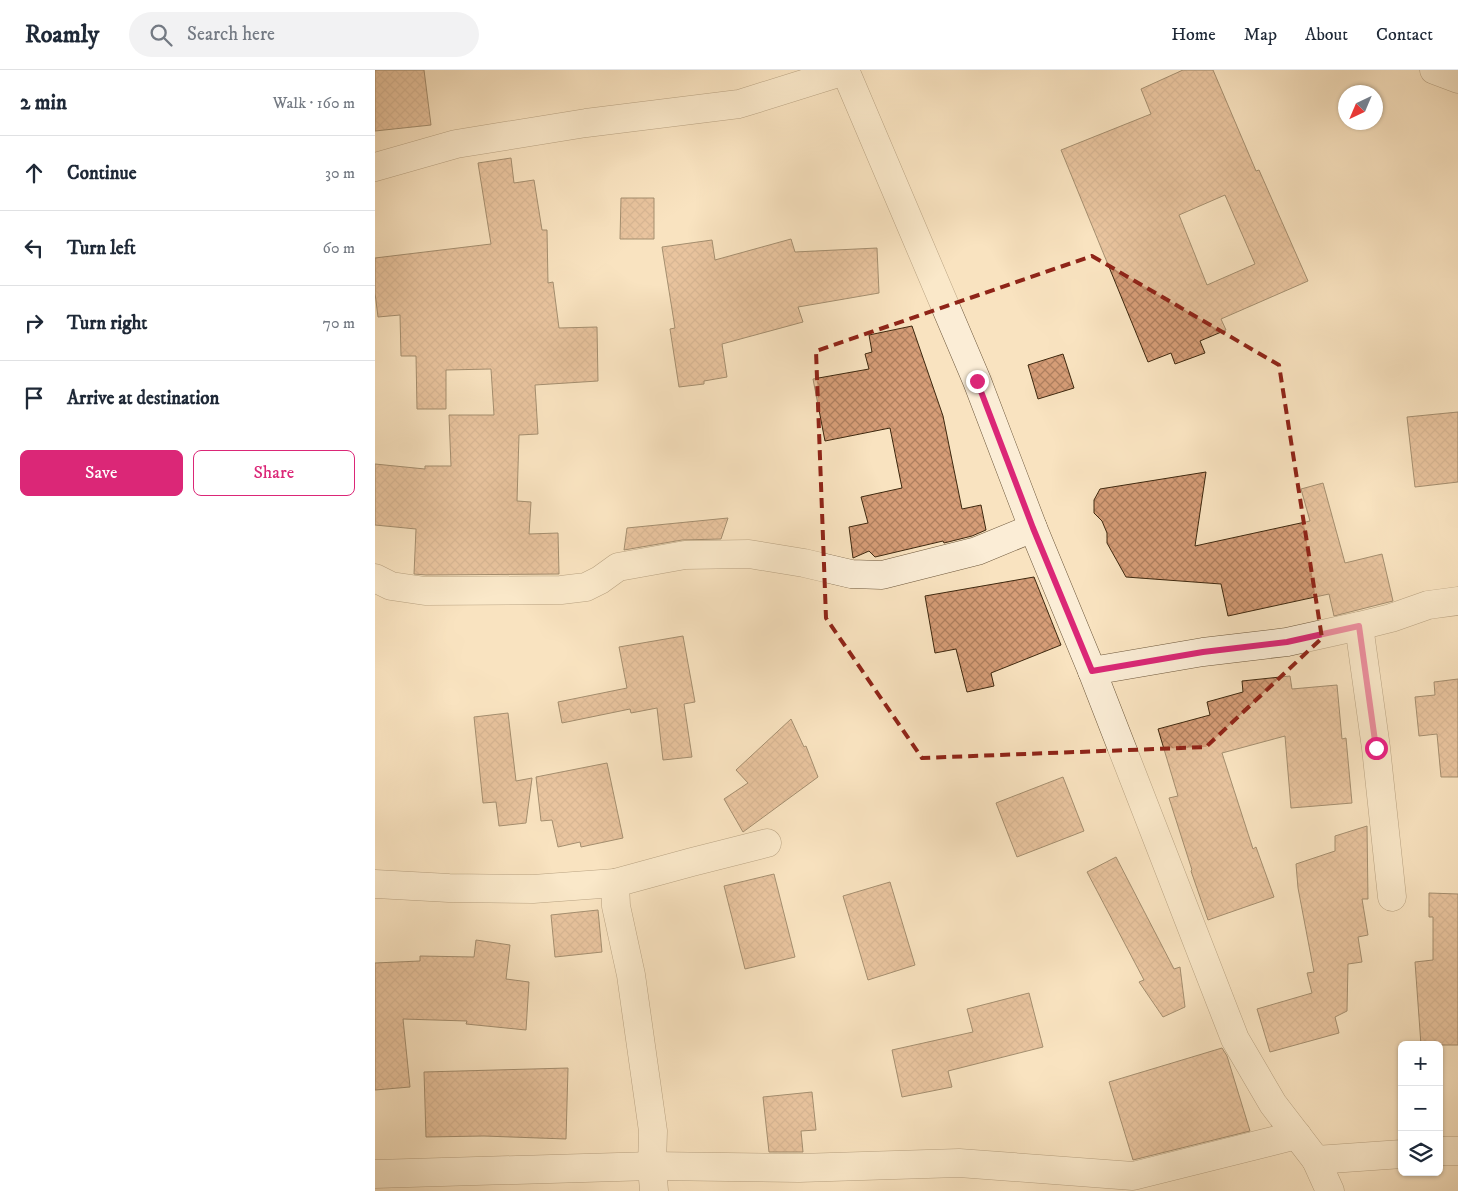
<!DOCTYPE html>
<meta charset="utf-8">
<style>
:root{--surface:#fff;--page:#f2f2f3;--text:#1f2937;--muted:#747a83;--line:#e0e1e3;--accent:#db2777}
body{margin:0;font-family:"IM FELL DW Pica",serif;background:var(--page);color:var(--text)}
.controls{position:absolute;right:15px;bottom:15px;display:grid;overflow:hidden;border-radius:8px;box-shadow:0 1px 4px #0004}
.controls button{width:45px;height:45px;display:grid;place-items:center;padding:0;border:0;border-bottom:1px solid var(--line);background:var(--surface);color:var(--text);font:25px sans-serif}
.compass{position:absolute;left:963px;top:15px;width:45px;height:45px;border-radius:50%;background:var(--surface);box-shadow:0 1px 4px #0004;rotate:224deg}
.stop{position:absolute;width:15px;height:15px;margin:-11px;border:4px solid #db2777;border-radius:50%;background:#fff}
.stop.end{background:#db2777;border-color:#fff;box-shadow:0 1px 5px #0008}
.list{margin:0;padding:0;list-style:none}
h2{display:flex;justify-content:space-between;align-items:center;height:65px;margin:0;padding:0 20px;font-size:21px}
h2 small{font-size:16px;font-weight:400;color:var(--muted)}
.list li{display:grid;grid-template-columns:32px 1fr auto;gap:15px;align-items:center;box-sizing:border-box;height:75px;padding:0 20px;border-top:1px solid var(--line)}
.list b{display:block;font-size:19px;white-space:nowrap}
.list em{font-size:16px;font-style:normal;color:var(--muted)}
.actions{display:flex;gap:10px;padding:15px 20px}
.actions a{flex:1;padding:11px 0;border:1px solid var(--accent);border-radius:8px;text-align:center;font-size:18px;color:var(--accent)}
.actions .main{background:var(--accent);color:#fff}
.icon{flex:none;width:28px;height:28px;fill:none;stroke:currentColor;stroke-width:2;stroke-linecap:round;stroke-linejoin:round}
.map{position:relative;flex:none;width:1083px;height:1121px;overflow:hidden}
header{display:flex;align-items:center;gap:30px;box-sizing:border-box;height:70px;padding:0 25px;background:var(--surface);border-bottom:1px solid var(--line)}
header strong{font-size:24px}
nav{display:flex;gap:28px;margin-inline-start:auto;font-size:18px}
.search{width:350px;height:45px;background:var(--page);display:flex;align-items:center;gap:12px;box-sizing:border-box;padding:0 18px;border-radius:28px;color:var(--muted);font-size:19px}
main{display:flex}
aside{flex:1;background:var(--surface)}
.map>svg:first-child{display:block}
.building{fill:url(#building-cross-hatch);stroke:#3e280f;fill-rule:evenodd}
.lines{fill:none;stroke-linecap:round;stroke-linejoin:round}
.minor-casing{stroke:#6d573b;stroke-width:29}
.minor{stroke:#fbedd6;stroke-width:28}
.route{stroke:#db2777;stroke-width:6}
.marked{fill:none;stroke:#8f2418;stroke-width:4;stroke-dasharray:10 6;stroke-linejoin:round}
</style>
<header>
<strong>Roamly</strong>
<div class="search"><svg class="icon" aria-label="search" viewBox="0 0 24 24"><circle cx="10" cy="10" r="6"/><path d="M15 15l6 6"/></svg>Search here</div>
<nav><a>Home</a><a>Map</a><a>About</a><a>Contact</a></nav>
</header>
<main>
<aside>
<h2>2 min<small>Walk · 160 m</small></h2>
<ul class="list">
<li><svg class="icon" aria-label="ahead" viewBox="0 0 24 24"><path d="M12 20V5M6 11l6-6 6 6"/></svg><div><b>Continue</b></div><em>30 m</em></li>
<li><svg class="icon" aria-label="left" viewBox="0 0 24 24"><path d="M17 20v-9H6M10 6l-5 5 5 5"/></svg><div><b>Turn left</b></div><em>60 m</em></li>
<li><svg class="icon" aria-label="right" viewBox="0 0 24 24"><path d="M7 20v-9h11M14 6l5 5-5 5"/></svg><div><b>Turn right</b></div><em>70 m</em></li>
<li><svg class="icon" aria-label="arrive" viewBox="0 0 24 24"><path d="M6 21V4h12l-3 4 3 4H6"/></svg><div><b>Arrive at destination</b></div></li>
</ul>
<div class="actions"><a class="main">Save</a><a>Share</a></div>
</aside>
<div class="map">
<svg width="1083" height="1121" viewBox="0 0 1083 1121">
<defs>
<pattern id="building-cross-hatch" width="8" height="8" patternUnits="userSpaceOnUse" patternTransform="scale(1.25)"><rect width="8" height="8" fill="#d69d77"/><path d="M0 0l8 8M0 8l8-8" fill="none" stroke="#af8060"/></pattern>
</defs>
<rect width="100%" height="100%" fill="#f9e3c0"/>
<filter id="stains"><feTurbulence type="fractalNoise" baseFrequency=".004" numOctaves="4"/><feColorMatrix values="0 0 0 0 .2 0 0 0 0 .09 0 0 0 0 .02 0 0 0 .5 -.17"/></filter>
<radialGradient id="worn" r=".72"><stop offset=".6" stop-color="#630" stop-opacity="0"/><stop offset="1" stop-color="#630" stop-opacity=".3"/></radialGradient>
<g class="building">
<path d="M 0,0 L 49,0 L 56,55 L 0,61 Z"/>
<path d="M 808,0 L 838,0 L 881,101 L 884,100 L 933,211 L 846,249 L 851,260 L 825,271 L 830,283 L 800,294 L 796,283 L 773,292 L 686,80 L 776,44 L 766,19 ZM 850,125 L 880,194 L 832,215 L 804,145 Z"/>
<path d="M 136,88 L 139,113 L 159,110 L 167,160 L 172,160 L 173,213 L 178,212 L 184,258 L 222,257 L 223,311 L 160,315 L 163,364 L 144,365 L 142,431 L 156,432 L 154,464 L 183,463 L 184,504 L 51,505 L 39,504 L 41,459 L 0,455 L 0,394 L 50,399 L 50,396 L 76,396 L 74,345 L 119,345 L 116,299 L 71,300 L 71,339 L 42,339 L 41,286 L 26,286 L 25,245 L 3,247 L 0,223 L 0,188 L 116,174 L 103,93 Z"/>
<path d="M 246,128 L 279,128 L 279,169 L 245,169 Z"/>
<path d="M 416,169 L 420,182 L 502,178 L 504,223 L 423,237 L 428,252 L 347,274 L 352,307 L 329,311 L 329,314 L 304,317 L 295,259 L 300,258 L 287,177 L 337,170 L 340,190 Z"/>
<path d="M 537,256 L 568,346 L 587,439 L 606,435 L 611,460 L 597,466 L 569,473 L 568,471 L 500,487 L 494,481 L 478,488 L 474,457 L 493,453 L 486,427 L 527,418 L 515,358 L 450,371 L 438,309 L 494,299 L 490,284 L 497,282 L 494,265 Z"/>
<path d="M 688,284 L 699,318 L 663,329 L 653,295 Z"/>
<path d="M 1083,342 L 1083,412 L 1040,417 L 1032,347 Z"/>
<path d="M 831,402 L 820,476 L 935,451 L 926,419 L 948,413 L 970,493 L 1007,484 L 1018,531 L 959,546 L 954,524 L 853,546 L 846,514 L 751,507 L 732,473 L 732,463 L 727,451 L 719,443 L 719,430 L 725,419 Z"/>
<path d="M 353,448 L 346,469 L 307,470 L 249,480 L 252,458 Z"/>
<path d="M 659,507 L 686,575 L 616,603 L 619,616 L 592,622 L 581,579 L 560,583 L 550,526 Z"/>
<path d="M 308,566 L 320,632 L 309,634 L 317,687 L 288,690 L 282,638 L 256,643 L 255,639 L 187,653 L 183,632 L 252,618 L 244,577 Z"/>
<path d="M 915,606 L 917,619 L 962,615 L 967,669 L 971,668 L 977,733 L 916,738 L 910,666 L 847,683 L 878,779 L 881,777 L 899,827 L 833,850 L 816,801 L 817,800 L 794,728 L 803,726 L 783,659 L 835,645 L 832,632 L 868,622 L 867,611 Z"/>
<path d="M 1083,609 L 1083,707 L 1066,707 L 1062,664 L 1044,666 L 1040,627 L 1060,625 L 1059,612 Z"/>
<path d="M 133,643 L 141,711 L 157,708 L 151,753 L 124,756 L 121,732 L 108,733 L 99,647 Z"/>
<path d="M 416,649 L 429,677 L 431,676 L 443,707 L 368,762 L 349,729 L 373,713 L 361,700 Z"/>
<path d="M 232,693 L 248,768 L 206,777 L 205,772 L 183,777 L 177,750 L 166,751 L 161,707 Z"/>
<path d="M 688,707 L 709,761 L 642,787 L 621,733 Z"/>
<path d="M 992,756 L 993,829 L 987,829 L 993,865 L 983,867 L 987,892 L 973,894 L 972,941 L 960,947 L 964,963 L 895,982 L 882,939 L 937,923 L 932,903 L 939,902 L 923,818 L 921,794 L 960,781 L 960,766 Z"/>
<path d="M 741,787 L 799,899 L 805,897 L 810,937 L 788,947 L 764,912 L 769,910 L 712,802 Z"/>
<path d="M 399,804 L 420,887 L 370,899 L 349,816 Z"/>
<path d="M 515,812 L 540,895 L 493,910 L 468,826 Z"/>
<path d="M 1054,823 L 1083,824 L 1083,975 L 1046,975 L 1040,892 L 1058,890 L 1058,847 L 1054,847 Z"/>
<path d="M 223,840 L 227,882 L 180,887 L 176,845 Z"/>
<path d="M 101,870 L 135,875 L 131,909 L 154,912 L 151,960 L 91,954 L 92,951 L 28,949 L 35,1017 L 0,1020 L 0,893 L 45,891 L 45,886 L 99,887 Z"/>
<path d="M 654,923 L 668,977 L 573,1001 L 577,1017 L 527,1027 L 517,980 L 598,962 L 592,939 Z"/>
<path d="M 847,978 L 852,986 L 875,1061 L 758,1090 L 734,1012 Z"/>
<path d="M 193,998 L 191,1069 L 109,1066 L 51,1067 L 49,1002 Z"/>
<path d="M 437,1022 L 441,1060 L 426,1061 L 428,1082 L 394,1082 L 388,1027 Z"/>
</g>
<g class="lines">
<defs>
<g id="minor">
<path d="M 470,0 L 602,311 L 658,458 L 717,601 L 860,969 L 898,1034 L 941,1090 L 955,1121"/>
<path d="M 1059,0 L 1083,9"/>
<path d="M 0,97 L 81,74 L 211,53 L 364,34 L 470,1"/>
<path d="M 0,508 L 16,516 L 50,521 L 186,520 L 211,517 L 225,510 L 243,497 L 310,485 L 374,484 L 429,493 L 476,504 L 507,505 L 602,481 L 658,458"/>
<path d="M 984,556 L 1001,678 L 1017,827"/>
<path d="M 717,601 L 828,582 L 912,572 L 984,556 L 1016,548 L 1053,535 L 1083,531"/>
<path d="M 0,814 L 74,818 L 158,819 L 240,813"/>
<path d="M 1064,1081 L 1083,1081"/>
<path d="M 941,1090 L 1027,1084"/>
<path d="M 0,1104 L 277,1096 L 424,1098 L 584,1093 L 758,1106 L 922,1065"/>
<path d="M 279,1121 L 277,1096 L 278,1061 L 256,905 L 241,836 L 240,813 L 317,792 L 392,773"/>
</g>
</defs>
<use href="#minor" class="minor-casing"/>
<use href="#minor" class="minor"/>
</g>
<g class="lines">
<path class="route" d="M 602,311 L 658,458 L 717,601 L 828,582 L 912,572 L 984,556 L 1001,678"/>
</g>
<path d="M0 0H1083V1121H0ZM 717,186 L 904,295 L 947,568 L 831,677 L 547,688 L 451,548 L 441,281 Z" fill="#f9e3c0" fill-opacity=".55" fill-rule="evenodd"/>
<path class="marked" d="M 717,186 L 904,295 L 947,568 L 831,677 L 547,688 L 451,548 L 441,281 Z"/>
<rect width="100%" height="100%" filter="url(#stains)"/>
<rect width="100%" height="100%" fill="url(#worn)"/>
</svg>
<div class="controls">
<button>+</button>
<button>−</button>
<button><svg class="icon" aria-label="layers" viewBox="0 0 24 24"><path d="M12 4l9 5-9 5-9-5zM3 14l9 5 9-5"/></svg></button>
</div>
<svg class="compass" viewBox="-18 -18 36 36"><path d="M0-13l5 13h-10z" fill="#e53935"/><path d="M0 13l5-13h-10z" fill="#747a83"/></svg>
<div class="stop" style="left:1001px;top:678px"></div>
<div class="stop end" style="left:602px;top:311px"></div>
</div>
</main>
